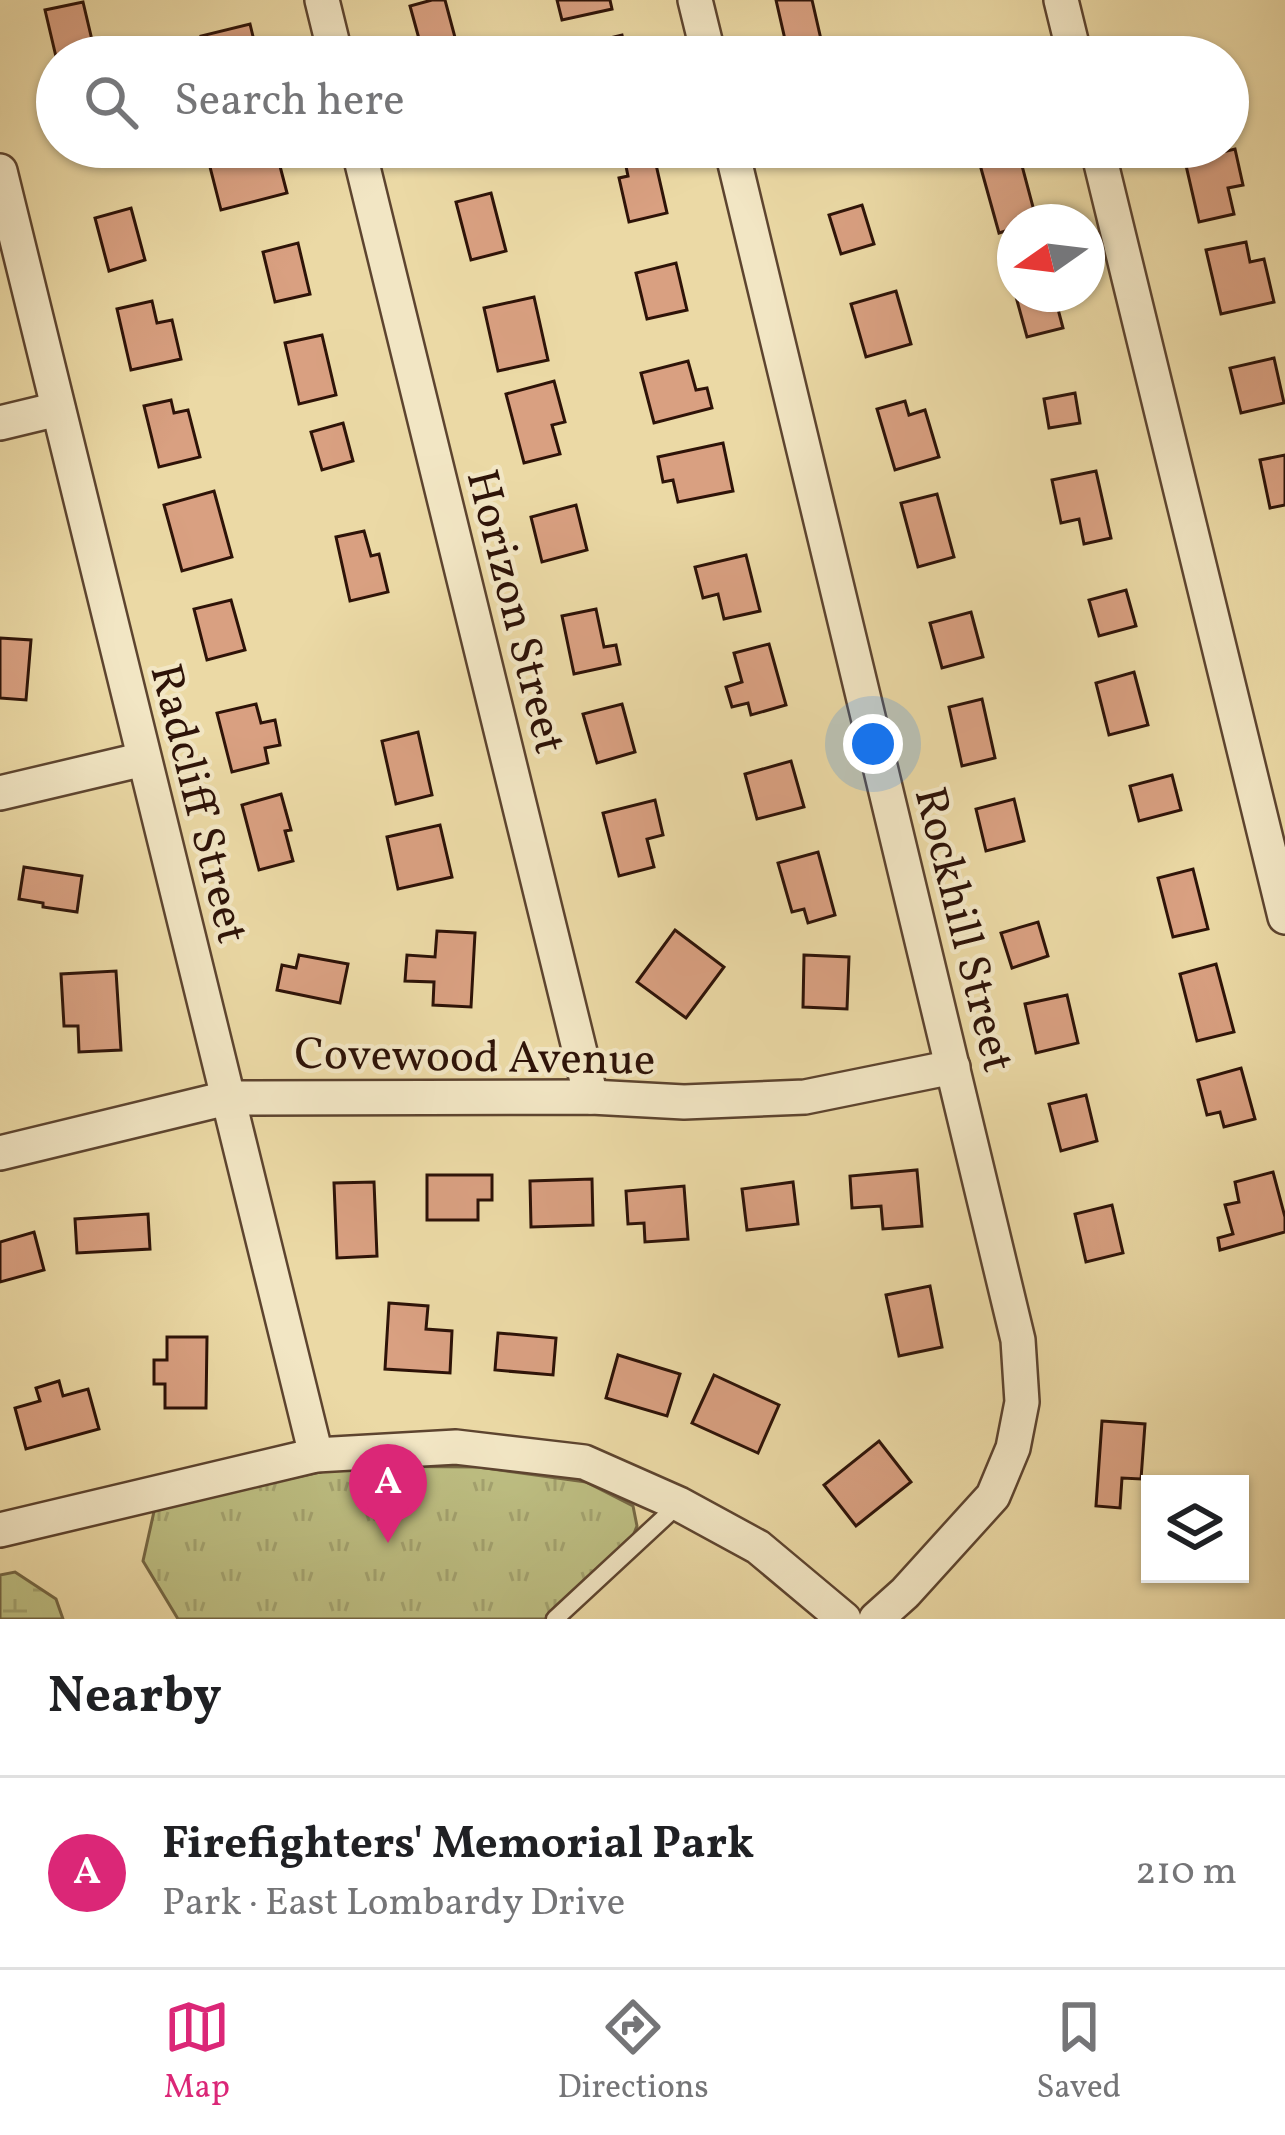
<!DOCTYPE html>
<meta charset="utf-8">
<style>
:root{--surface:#fff;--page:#f6f6f6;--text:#202124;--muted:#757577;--line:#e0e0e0;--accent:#db2777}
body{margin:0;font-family:Vollkorn,serif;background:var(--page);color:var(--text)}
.controls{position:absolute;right:36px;bottom:36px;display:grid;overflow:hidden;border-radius:0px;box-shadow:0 3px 9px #0004}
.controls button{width:108px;height:108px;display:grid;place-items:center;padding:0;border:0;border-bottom:3px solid var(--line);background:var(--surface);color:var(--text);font:60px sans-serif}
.compass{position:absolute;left:997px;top:204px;width:108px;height:108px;border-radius:50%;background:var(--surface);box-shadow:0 3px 9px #0004;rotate:256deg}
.you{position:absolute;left:873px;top:744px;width:42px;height:42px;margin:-30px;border:9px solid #fff;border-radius:50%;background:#1a73e8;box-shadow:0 0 0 18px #1a73e833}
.badge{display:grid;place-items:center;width:78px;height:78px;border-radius:50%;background:var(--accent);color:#fff;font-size:39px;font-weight:700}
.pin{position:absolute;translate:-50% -99px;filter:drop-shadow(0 3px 6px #0008)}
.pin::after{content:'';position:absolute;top:63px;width:42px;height:36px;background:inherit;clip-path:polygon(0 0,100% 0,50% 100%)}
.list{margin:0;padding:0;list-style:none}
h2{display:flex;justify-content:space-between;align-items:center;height:156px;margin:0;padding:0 48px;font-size:51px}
h2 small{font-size:39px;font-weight:400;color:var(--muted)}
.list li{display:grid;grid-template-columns:78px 1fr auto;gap:36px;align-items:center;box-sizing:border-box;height:192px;padding:0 48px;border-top:3px solid var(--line)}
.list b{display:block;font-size:45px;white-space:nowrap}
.list p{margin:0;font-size:39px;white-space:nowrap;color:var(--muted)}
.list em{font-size:39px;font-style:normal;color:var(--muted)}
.icon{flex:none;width:66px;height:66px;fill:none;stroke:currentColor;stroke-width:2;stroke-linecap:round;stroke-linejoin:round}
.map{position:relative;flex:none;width:1285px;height:1619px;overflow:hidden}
.search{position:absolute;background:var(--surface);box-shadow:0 3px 9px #0004;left:36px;right:36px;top:36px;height:132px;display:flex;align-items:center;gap:30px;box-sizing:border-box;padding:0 42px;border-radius:66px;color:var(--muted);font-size:45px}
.sheet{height:348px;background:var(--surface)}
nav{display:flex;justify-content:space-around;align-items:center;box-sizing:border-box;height:168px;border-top:3px solid var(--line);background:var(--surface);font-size:33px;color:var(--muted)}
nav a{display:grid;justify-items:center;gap:6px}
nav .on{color:var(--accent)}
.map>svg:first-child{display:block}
.wetland{fill:url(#wetland-marsh);stroke:#766845;stroke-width:3}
.park{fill:url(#park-tufts);stroke:#766845;stroke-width:3}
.building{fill:#d9a081;stroke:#2e1308;stroke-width:3}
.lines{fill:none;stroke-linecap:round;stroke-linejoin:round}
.service-casing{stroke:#5d442f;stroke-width:21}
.minor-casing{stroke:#5d442f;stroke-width:38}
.service{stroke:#f2e6c4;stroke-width:16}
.minor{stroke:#f2e6c4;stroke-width:33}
.labels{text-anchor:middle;stroke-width:9;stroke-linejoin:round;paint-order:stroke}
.street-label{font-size:45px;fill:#2e1308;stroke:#f2e6c4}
</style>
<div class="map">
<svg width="1285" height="1619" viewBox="0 0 1285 1619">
<defs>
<pattern id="wetland-marsh" width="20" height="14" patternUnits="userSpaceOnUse" patternTransform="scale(3)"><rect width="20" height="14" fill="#bdbe82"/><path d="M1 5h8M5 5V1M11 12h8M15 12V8" fill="none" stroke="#a3a26f"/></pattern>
<pattern id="park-tufts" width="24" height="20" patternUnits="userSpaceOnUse" patternTransform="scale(3)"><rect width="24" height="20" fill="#bdbe82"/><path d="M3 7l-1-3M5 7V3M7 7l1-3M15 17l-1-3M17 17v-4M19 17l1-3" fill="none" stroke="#a3a26f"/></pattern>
</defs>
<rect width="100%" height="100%" fill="#ebd9a5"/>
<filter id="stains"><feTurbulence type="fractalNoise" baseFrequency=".00167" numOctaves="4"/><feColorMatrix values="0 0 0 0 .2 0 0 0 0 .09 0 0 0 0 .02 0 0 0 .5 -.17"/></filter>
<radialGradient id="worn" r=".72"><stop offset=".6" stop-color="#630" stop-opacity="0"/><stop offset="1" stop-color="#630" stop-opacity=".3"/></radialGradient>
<path class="wetland" d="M 15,1572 L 56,1599 L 63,1619 L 0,1619 L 0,1575 Z"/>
<path class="park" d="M 349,1466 L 478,1467 L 586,1482 L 633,1506 L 637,1526 L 621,1565 L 561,1619 L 178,1619 L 143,1561 L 155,1507 Z"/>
<g class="building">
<path d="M 432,0 L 445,0 L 460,56 L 424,57 L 410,6 Z"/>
<path d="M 557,0 L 610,0 L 612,9 L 562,20 Z"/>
<path d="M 776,0 L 812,0 L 825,57 L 789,57 Z"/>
<path d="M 83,2 L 96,57 L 57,57 L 57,61 L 45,10 Z"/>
<path d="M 250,24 L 258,57 L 206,57 L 201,36 Z"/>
<path d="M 622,35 L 627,57 L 583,57 L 581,45 Z"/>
<path d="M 220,147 L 275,147 L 287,193 L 221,210 L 209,163 L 223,159 Z"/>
<path d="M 622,147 L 652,147 L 667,213 L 629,222 L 619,178 L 628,176 Z"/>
<path d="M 1003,147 L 1017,147 L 1037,222 L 1015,222 L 1015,228 L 999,233 L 977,154 Z"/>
<path d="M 1235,149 L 1243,185 L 1228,188 L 1234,214 L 1199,222 L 1185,161 Z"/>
<path d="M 491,193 L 506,251 L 471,260 L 456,202 Z"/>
<path d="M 862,205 L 874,244 L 841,254 L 829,215 Z"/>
<path d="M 131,208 L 145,260 L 109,271 L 95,218 Z"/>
<path d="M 1246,242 L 1250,262 L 1264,259 L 1274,302 L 1221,314 L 1206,250 Z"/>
<path d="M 298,243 L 310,294 L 275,302 L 263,252 Z"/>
<path d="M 676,263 L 687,310 L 647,319 L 636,273 Z"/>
<path d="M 1015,273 L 1015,294 L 1054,294 L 1063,328 L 1027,337 L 1010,275 Z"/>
<path d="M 896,291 L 911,344 L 866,357 L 851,304 Z"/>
<path d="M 534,297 L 548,360 L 498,371 L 484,308 Z"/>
<path d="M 152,301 L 157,323 L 172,320 L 181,359 L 131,370 L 117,309 Z"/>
<path d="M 322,335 L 336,395 L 299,404 L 285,343 Z"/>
<path d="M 1274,358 L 1284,403 L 1241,413 L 1230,368 Z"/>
<path d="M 688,361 L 696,390 L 707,388 L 712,408 L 654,423 L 641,373 Z"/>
<path d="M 554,381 L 565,422 L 552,425 L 560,454 L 524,463 L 506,394 Z"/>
<path d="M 1075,393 L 1080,423 L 1049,428 L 1044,399 Z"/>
<path d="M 171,400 L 174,413 L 188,410 L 200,457 L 159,467 L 144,406 Z"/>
<path d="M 905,401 L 909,415 L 925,410 L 939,457 L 895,470 L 877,409 Z"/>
<path d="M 343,423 L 353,461 L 322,470 L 311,432 Z"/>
<path d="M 723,443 L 733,491 L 678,502 L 673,480 L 663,482 L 658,457 Z"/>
<path d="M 1285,455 L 1285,505 L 1270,508 L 1260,460 Z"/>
<path d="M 1096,471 L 1111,538 L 1084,544 L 1079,519 L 1061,523 L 1052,480 Z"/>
<path d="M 214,491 L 232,557 L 182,571 L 164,505 Z"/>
<path d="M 937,494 L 954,557 L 918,567 L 901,503 Z"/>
<path d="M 576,505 L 587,550 L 542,562 L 531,517 Z"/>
<path d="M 364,531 L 371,556 L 379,554 L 388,592 L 350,601 L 336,537 Z"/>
<path d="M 746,555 L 760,611 L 724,619 L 718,594 L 703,598 L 695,567 Z"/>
<path d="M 1126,590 L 1136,626 L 1099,636 L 1089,600 Z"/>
<path d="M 231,600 L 245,650 L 207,660 L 194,609 Z"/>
<path d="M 596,609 L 604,647 L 616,645 L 620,664 L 574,674 L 562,616 Z"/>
<path d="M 971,612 L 983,657 L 942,668 L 930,623 Z"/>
<path d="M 0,638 L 31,640 L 26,700 L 0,698 Z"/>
<path d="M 769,644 L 786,705 L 751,715 L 748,703 L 732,707 L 726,687 L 742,682 L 734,653 Z"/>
<path d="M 1134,672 L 1148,725 L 1109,735 L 1096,683 Z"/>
<path d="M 982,699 L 995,758 L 962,766 L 949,707 Z"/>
<path d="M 256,704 L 261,723 L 275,720 L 280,745 L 265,748 L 268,763 L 232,772 L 217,713 Z"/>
<path d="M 622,704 L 635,752 L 597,763 L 583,714 Z"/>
<path d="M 418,732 L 432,795 L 396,804 L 382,741 Z"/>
<path d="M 791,761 L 804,807 L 757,819 L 745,774 Z"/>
<path d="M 1172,775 L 1181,810 L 1139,821 L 1130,786 Z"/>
<path d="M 281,794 L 291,830 L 285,831 L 293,861 L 259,870 L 242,805 Z"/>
<path d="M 1014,799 L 1024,841 L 986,851 L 976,809 Z"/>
<path d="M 655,800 L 663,835 L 647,839 L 654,867 L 619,876 L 603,813 Z"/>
<path d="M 440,825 L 452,877 L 398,889 L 387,837 Z"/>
<path d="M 818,852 L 835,915 L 808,923 L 804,909 L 792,912 L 778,863 Z"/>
<path d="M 24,867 L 82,876 L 77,912 L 43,907 L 43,903 L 19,899 Z"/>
<path d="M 1193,869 L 1208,929 L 1173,937 L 1158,878 Z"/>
<path d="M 1038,922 L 1048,956 L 1012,968 L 1001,933 Z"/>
<path d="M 675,930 L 724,967 L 686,1018 L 637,982 Z"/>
<path d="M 437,931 L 475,933 L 471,1007 L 433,1005 L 434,982 L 405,981 L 407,955 L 435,957 Z"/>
<path d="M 299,955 L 348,964 L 340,1003 L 277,990 L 282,965 L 296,968 Z"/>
<path d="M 804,955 L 849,957 L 847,1009 L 803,1007 Z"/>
<path d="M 1216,964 L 1234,1032 L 1197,1041 L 1180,974 Z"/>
<path d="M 116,971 L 121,1050 L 79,1052 L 78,1026 L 64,1026 L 61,974 Z"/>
<path d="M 1067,995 L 1078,1043 L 1036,1053 L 1025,1004 Z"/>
<path d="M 1241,1068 L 1255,1119 L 1224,1127 L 1220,1112 L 1207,1115 L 1198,1080 Z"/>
<path d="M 1086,1095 L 1097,1141 L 1061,1151 L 1049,1104 Z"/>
<path d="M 917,1170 L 922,1226 L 883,1229 L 881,1206 L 852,1208 L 850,1176 Z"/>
<path d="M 1273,1172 L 1285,1217 L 1285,1232 L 1220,1250 L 1218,1238 L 1233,1234 L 1225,1205 L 1239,1202 L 1235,1182 Z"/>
<path d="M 427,1175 L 492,1175 L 492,1200 L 478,1200 L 478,1220 L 427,1220 Z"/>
<path d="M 592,1179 L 593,1225 L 531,1227 L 530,1181 Z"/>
<path d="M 374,1182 L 377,1256 L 337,1258 L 334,1183 Z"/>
<path d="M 793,1182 L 798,1224 L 747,1230 L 742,1189 Z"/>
<path d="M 684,1186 L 688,1239 L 645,1242 L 644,1223 L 628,1224 L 626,1191 Z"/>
<path d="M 1112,1205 L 1123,1253 L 1086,1262 L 1075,1214 Z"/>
<path d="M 148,1214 L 150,1249 L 77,1253 L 75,1219 Z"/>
<path d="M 34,1232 L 44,1270 L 0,1282 L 0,1242 Z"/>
<path d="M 930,1286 L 942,1347 L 899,1356 L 886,1295 Z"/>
<path d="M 389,1303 L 428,1306 L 426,1329 L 452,1331 L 450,1373 L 385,1369 Z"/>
<path d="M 498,1333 L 556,1338 L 553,1375 L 495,1370 Z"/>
<path d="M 167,1337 L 207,1337 L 206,1408 L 165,1408 L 165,1384 L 154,1384 L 154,1360 L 167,1360 Z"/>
<path d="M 618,1355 L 680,1374 L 667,1416 L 606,1398 Z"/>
<path d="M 714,1375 L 779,1405 L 758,1453 L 692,1423 Z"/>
<path d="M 59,1381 L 63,1396 L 88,1389 L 99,1429 L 26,1449 L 15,1408 L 40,1401 L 36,1388 Z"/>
<path d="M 1102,1421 L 1145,1424 L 1141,1479 L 1122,1478 L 1120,1508 L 1096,1506 Z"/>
<path d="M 879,1441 L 911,1482 L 856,1526 L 824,1485 Z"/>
</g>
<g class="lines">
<defs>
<path id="service" d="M 555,1619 L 679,1504"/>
<g id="minor">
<path d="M 322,0 L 336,57"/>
<path d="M 695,0 L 709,57"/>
<path d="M 1061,0 L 1075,57"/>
<path d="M 358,147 L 591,1097"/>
<path d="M 731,147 L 1018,1340 L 1022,1402 L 1013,1448 L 993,1496 L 905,1593 L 876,1619"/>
<path d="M 1097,147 L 1285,917"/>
<path d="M 0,171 L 316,1455"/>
<path d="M 0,423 L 58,409"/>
<path d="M 0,793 L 144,759"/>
<path d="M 0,1153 L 227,1098 L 591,1097 L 684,1102 L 805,1097 L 953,1067"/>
<path d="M 0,1530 L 316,1455 L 456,1447 L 584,1462 L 679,1504 L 758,1547 L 844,1619"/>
</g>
</defs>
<use href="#service" class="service-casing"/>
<use href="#minor" class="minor-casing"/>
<use href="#service" class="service"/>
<use href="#minor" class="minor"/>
</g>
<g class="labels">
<g class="street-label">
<text transform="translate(518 611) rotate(76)" y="16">Horizon Street</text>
<text transform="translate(201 803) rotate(76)" y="16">Radcliff Street</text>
<text transform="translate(966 929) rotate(76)" y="16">Rockhill Street</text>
<text transform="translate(475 1055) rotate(1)" y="16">Covewood Avenue</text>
</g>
</g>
<rect width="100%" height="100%" filter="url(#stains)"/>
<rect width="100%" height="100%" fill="url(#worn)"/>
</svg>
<div class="controls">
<button><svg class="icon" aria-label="layers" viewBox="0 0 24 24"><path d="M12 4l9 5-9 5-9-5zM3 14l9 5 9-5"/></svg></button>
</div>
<svg class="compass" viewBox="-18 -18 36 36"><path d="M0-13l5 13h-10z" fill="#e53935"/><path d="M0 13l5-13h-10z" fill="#757577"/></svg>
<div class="you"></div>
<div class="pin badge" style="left:388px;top:1543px">A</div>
<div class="search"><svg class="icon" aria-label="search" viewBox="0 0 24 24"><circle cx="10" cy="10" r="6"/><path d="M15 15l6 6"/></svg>Search here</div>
</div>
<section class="sheet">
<h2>Nearby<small></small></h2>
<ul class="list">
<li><span class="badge">A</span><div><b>Firefighters' Memorial Park</b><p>Park · East Lombardy Drive</p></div><em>210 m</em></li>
</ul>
</section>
<nav>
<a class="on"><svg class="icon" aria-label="map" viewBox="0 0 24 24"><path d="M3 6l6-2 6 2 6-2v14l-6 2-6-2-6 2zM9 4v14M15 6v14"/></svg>Map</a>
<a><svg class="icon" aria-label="directions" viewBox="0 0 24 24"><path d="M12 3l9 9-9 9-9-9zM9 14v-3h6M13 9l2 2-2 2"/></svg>Directions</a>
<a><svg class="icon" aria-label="saved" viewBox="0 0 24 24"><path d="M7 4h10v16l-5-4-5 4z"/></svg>Saved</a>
</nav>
